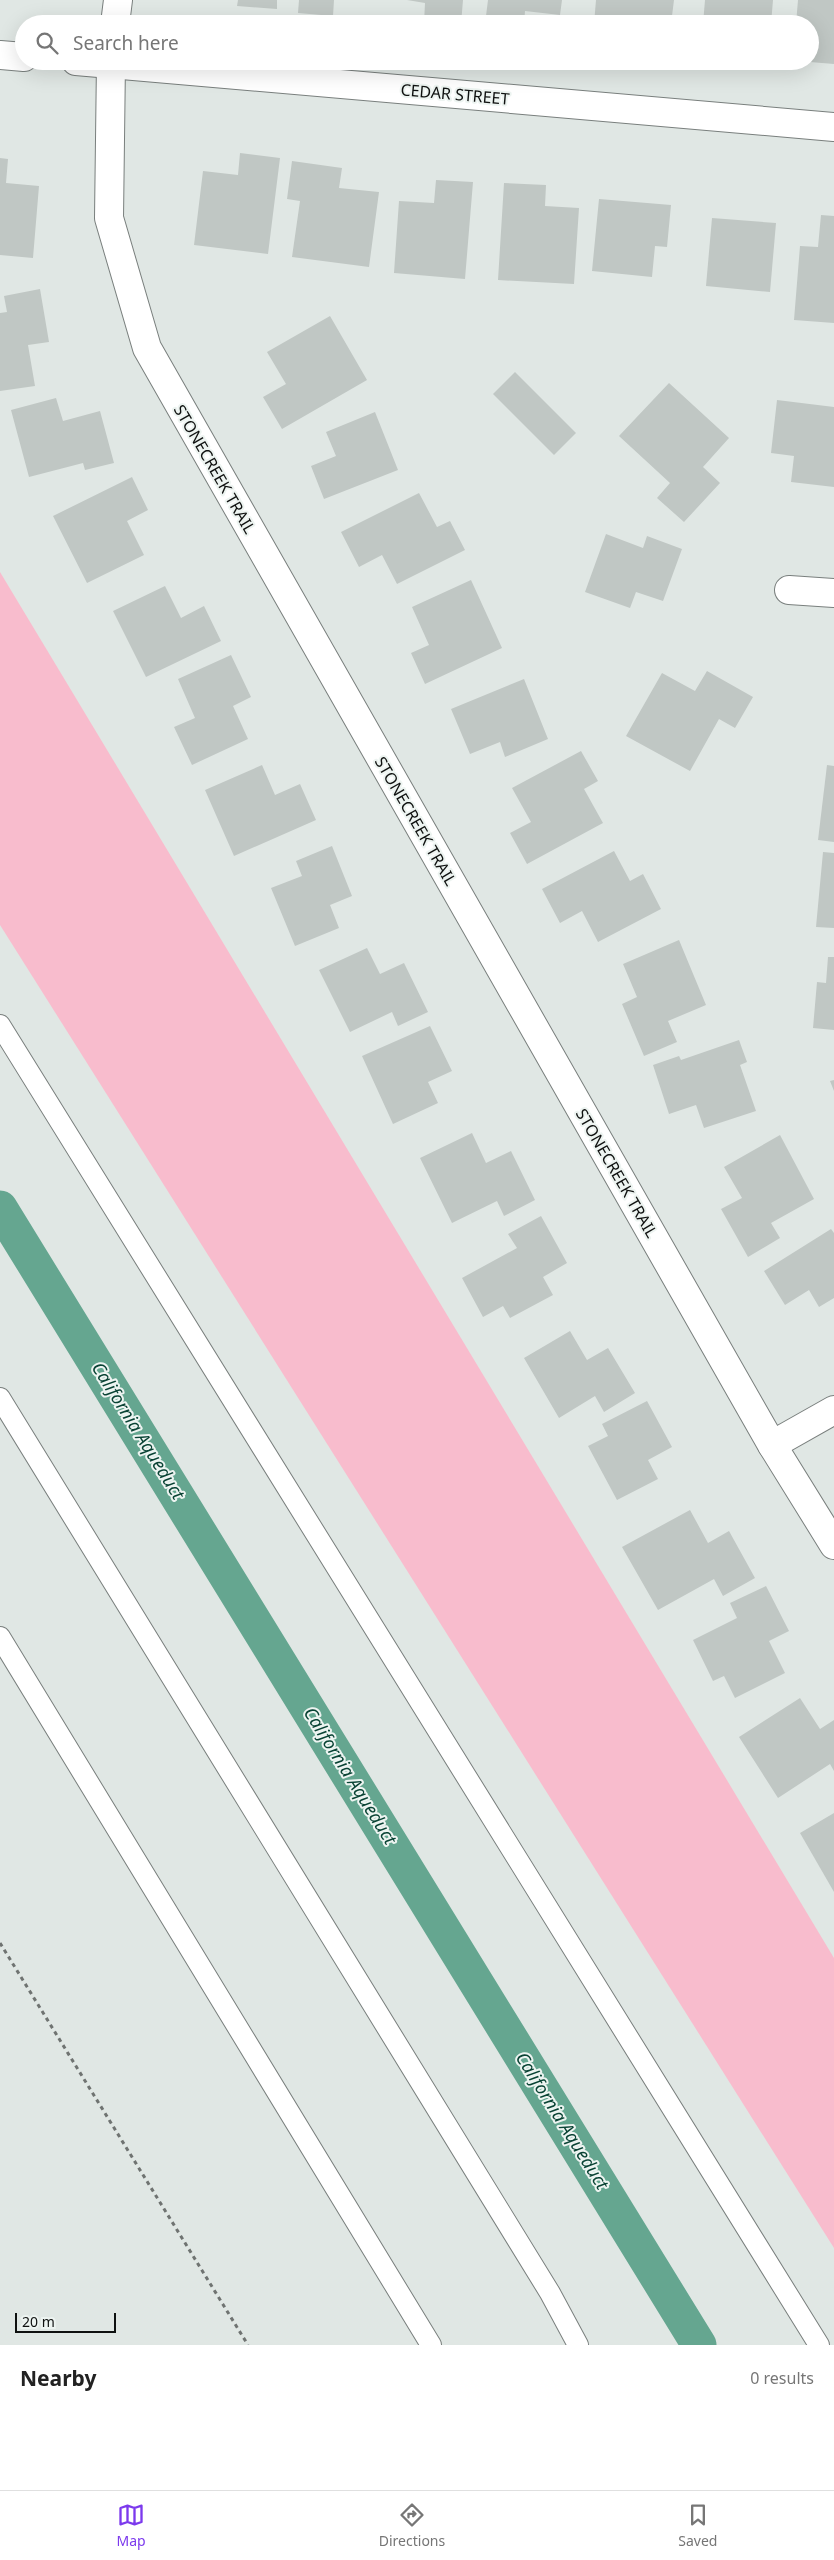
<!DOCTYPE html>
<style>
:root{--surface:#fff;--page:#f6f6f6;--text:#222;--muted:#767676;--line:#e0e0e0;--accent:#7c3aed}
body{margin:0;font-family:"Noto Sans",sans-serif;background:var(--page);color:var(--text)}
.scale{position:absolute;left:15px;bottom:12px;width:101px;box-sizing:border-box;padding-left:5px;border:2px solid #0f1110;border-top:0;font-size:14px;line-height:18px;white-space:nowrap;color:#0f1110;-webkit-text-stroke:4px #edf4f1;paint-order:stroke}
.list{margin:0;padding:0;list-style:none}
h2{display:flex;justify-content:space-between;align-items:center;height:65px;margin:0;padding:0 20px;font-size:21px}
h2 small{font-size:16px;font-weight:400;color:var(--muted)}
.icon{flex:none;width:28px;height:28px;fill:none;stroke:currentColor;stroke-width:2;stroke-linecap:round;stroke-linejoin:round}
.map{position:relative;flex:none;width:834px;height:2345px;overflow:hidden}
.search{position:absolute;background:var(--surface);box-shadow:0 5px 20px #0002;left:15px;right:15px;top:15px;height:55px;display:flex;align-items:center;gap:12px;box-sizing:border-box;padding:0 18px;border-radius:28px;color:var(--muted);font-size:19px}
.sheet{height:145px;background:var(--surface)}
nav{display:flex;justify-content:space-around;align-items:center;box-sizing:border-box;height:70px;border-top:1px solid var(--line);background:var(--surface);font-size:14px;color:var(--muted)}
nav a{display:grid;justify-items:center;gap:2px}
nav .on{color:var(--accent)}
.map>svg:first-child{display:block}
.green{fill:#f8bccd}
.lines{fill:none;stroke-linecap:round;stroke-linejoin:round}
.canal{stroke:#65a690;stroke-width:35}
.building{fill:#c0c7c4}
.lane-casing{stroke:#797f7d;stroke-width:22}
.street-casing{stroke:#797f7d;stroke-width:30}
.path{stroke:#6f7371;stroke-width:3;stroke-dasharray:4 4;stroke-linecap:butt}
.lane{stroke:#fff;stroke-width:20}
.street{stroke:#fff;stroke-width:28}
.labels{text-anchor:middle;stroke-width:4;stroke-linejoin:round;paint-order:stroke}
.street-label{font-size:16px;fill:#0f1110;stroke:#edf4f1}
.water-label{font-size:18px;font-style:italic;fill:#094334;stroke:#edf4f1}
</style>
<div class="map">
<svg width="834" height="2345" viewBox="0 0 834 2345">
<rect width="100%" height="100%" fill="#e0e7e4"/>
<path class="green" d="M 0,572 L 834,1958 L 834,2248 L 0,925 Z"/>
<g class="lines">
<path class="canal" d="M 0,1208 L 699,2345"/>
</g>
<g class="building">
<path d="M 238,0 L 277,0 L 277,9 L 237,6 Z"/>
<path d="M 299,0 L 334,0 L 333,16 L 298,13 Z"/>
<path d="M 407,0 L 463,0 L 461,24 L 424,23 L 425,3 Z"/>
<path d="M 488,0 L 562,0 L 560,15 L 525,11 L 524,24 L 485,24 Z"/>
<path d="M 596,0 L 674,0 L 671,24 L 594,24 Z"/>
<path d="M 705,0 L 773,0 L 771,24 L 703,24 Z"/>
<path d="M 798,0 L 834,0 L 834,64 L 810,62 L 810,24 L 796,24 Z"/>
<path d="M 240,153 L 280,158 L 268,254 L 194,245 L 203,171 L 238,175 Z"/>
<path d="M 0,158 L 8,159 L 6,183 L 39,186 L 33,258 L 0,255 Z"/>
<path d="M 292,161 L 342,168 L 339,188 L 379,192 L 369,267 L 292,257 L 300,201 L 287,199 Z"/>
<path d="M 436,180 L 473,182 L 465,279 L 394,273 L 399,201 L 434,203 Z"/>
<path d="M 504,183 L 546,185 L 545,206 L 579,208 L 574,284 L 498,280 Z"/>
<path d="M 599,199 L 671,205 L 667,247 L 655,246 L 652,277 L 592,271 Z"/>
<path d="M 821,215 L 834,216 L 834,323 L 794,320 L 800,246 L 818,247 Z"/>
<path d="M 712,218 L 776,223 L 770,292 L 706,286 Z"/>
<path d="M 40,289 L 49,342 L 28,345 L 35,386 L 0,391 L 0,313 L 7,312 L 4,296 Z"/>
<path d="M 330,316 L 367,380 L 282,429 L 263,397 L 286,384 L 267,352 Z"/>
<path d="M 515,372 L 576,433 L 554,455 L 493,394 Z"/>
<path d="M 669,383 L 729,438 L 703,467 L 720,483 L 684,522 L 657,498 L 670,483 L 619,436 Z"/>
<path d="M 56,398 L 63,421 L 100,411 L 114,463 L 85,470 L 83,463 L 29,477 L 11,410 Z"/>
<path d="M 777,400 L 834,407 L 834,487 L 791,482 L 794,456 L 771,453 Z"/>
<path d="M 375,412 L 398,470 L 324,499 L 311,466 L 336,456 L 326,432 Z"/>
<path d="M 132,477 L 148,510 L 127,521 L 144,555 L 87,583 L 53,516 Z"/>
<path d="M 419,493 L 437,527 L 450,521 L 465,550 L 397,584 L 382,555 L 359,567 L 341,532 Z"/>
<path d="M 606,534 L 643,548 L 647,536 L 682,549 L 663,601 L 636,592 L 630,608 L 585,592 Z"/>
<path d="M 471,580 L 502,648 L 425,684 L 411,653 L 429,645 L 412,607 Z"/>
<path d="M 165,586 L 181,618 L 204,606 L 221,641 L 146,677 L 113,611 Z"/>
<path d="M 231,655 L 251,697 L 233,706 L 248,739 L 192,765 L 174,727 L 195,718 L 178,679 Z"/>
<path d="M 707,671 L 753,697 L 735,728 L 719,719 L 690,771 L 626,736 L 662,673 L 695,691 Z"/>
<path d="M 524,679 L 548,739 L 505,757 L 500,742 L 470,754 L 451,709 Z"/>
<path d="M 581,751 L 598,781 L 584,789 L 603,823 L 527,864 L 510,833 L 531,822 L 512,788 Z"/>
<path d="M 262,765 L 275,795 L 300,784 L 316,820 L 234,856 L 205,790 Z"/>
<path d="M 827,765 L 834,766 L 834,842 L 818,840 Z"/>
<path d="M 332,846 L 352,896 L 330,905 L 339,928 L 295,946 L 271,888 L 302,876 L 296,861 Z"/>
<path d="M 614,851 L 630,881 L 643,874 L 661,909 L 598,942 L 582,911 L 560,923 L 542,889 Z"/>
<path d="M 823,852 L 834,853 L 834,928 L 816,927 Z"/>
<path d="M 679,940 L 706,1005 L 668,1021 L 677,1042 L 644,1056 L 622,1004 L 637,997 L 623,964 Z"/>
<path d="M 367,948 L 380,974 L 404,963 L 428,1012 L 398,1026 L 392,1012 L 350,1032 L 319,970 Z"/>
<path d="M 828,957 L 834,957 L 834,1030 L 813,1028 L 817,982 L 826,983 Z"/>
<path d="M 430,1026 L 452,1071 L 428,1082 L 438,1103 L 393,1124 L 362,1056 Z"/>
<path d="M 739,1040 L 747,1062 L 740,1065 L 756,1111 L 704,1128 L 696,1105 L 669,1114 L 653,1065 L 679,1056 L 681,1060 Z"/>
<path d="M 834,1080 L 834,1091 L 830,1081 Z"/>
<path d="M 472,1133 L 486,1163 L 511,1151 L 535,1200 L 504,1216 L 497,1201 L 452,1223 L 420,1158 Z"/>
<path d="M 780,1135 L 814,1199 L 771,1223 L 780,1238 L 748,1257 L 721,1209 L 742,1198 L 724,1167 Z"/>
<path d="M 541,1216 L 567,1263 L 543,1277 L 553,1295 L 510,1318 L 503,1306 L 483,1317 L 462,1278 L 517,1248 L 508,1234 Z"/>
<path d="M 831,1229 L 834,1233 L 834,1298 L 819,1307 L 809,1290 L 785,1305 L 764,1271 Z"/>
<path d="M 570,1331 L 587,1360 L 608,1348 L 635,1393 L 604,1412 L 595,1396 L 559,1418 L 524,1358 Z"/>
<path d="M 647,1401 L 672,1447 L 648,1460 L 658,1479 L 617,1500 L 588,1446 L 608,1436 L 602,1424 Z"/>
<path d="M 690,1510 L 708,1543 L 729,1531 L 755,1578 L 723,1596 L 714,1579 L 658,1610 L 622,1547 Z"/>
<path d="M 766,1586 L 789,1631 L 769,1641 L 785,1673 L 735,1698 L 724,1676 L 713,1681 L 693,1640 L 737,1618 L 730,1603 Z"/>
<path d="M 800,1698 L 820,1729 L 834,1720 L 834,1771 L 830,1764 L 778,1798 L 739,1737 Z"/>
<path d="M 834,1813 L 834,1892 L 800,1833 Z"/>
</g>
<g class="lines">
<defs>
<g id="lane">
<path d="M 0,1025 L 819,2345"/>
<path d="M 0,1398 L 550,2293 L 578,2345"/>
<path d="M 0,1637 L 431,2345"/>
</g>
<g id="street">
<path d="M 115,24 L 118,0"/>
<path d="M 0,55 L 24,57"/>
<path d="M 76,61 L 834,127"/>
<path d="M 111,61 L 109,218 L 147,348 L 772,1445 L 834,1545"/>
<path d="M 789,590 L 834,593"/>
<path d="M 772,1445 L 834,1410"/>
</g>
</defs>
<use href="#lane" class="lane-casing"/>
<use href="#street" class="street-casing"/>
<path class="path" d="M 0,1943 L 248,2345"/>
<use href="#lane" class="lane"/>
<use href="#street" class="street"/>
</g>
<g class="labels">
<g class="street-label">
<text transform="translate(455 94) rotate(5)" y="6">CEDAR STREET</text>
<text transform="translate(215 469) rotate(60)" y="6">STONECREEK TRAIL</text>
<text transform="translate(416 821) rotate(60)" y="6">STONECREEK TRAIL</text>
<text transform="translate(617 1173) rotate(60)" y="6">STONECREEK TRAIL</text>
</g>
<g class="water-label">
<text transform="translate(138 1431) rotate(58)" y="6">California Aqueduct</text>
<text transform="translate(350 1776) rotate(58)" y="6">California Aqueduct</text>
<text transform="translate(562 2121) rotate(58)" y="6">California Aqueduct</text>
</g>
</g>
</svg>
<div class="scale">20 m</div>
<div class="search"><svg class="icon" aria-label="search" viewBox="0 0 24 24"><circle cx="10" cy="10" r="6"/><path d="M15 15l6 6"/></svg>Search here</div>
</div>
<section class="sheet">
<h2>Nearby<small>0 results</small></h2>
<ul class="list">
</ul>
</section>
<nav>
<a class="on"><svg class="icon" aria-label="map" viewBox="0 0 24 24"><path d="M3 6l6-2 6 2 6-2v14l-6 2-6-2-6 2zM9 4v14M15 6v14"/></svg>Map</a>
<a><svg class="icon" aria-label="directions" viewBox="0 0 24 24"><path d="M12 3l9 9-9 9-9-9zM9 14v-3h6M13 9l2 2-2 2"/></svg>Directions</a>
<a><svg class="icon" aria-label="saved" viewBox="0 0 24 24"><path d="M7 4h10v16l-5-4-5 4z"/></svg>Saved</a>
</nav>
